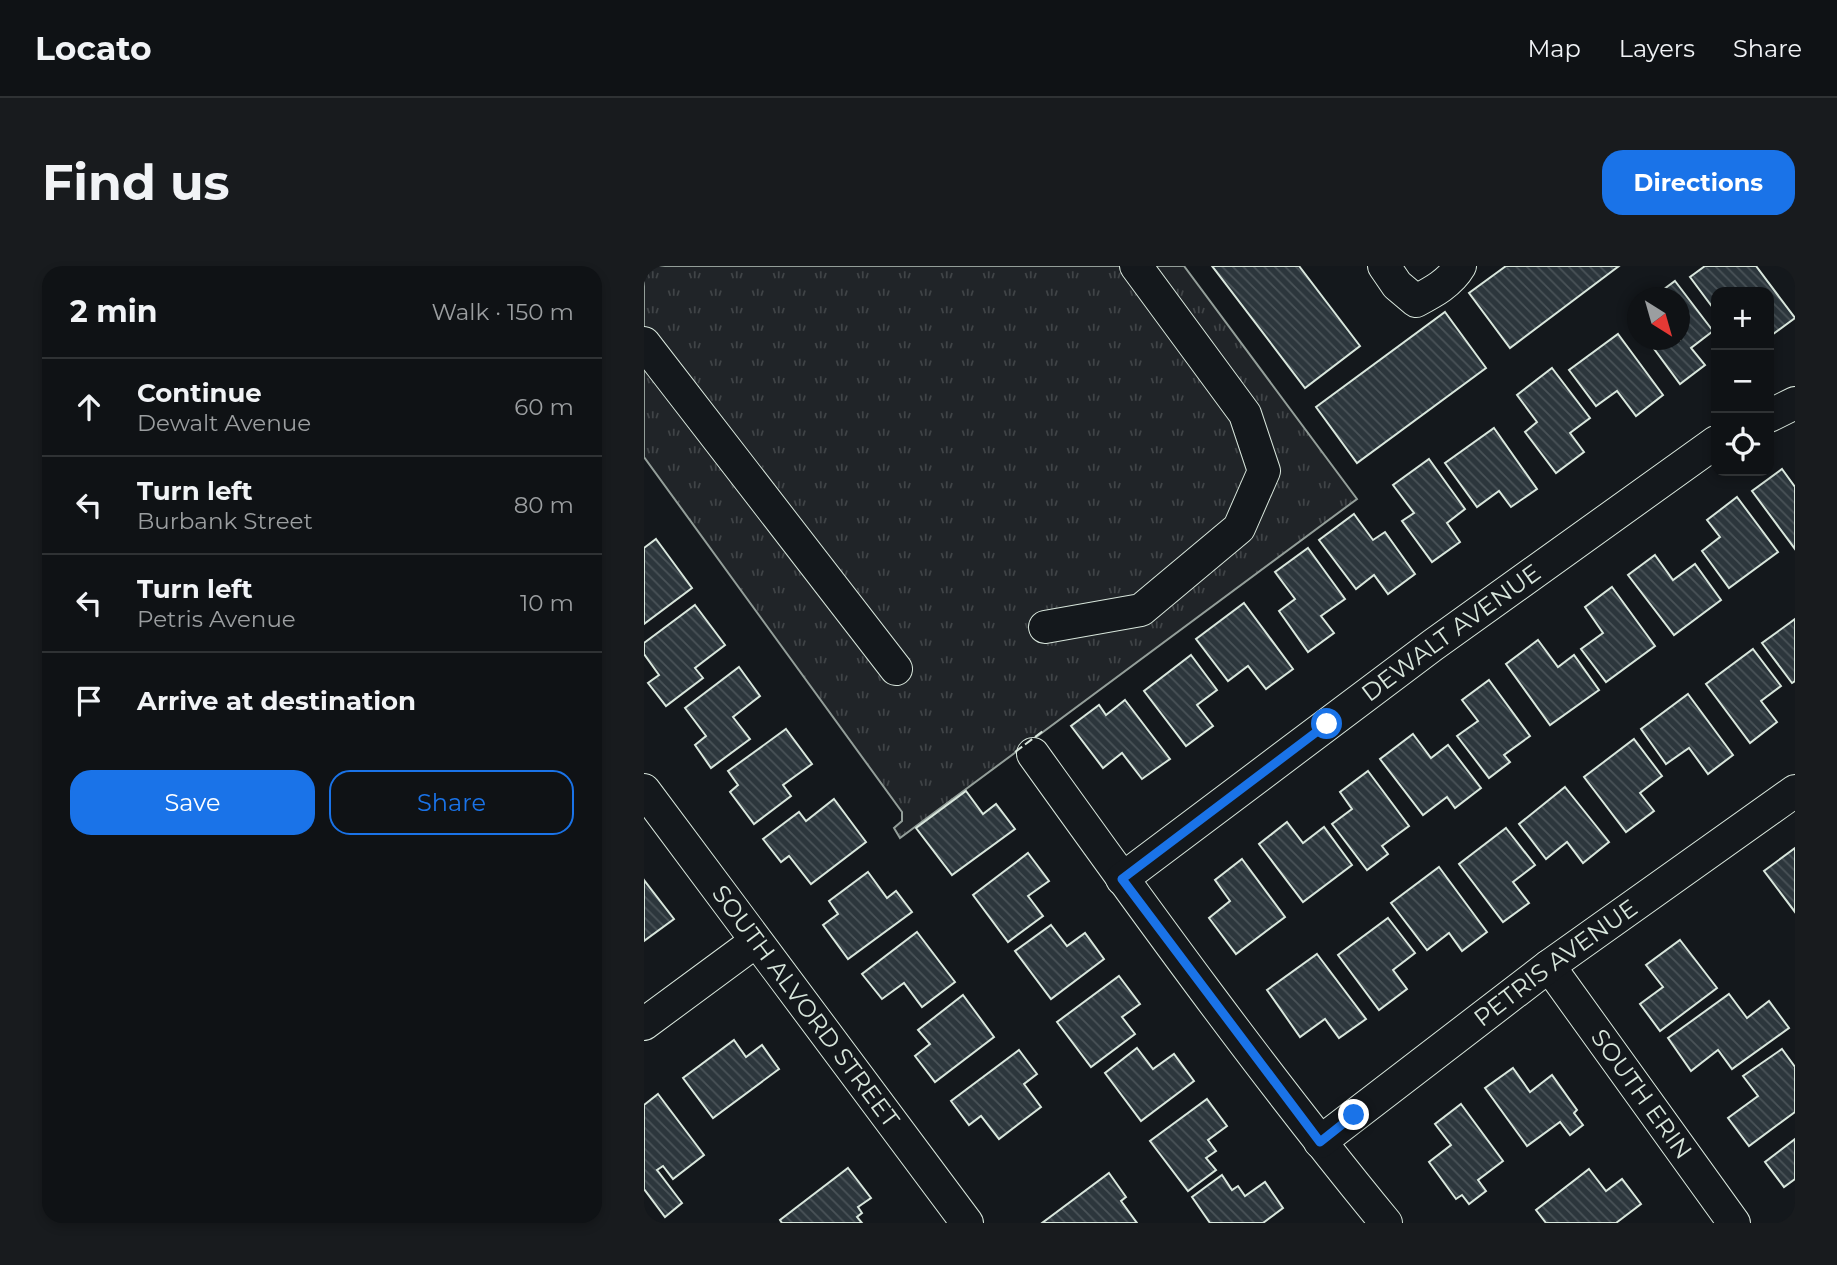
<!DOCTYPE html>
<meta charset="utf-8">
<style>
:root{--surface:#0f1215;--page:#181b1e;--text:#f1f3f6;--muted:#9b9ea0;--line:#2f3234;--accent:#1a73e8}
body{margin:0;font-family:Montserrat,sans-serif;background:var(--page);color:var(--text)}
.controls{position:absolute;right:21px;top:21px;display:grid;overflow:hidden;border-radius:14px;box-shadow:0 4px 10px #0003}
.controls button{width:63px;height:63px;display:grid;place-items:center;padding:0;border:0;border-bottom:2px solid var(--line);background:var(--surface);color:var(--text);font:35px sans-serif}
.compass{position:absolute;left:983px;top:21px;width:63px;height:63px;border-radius:50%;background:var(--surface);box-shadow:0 4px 10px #0003;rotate:143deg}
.stop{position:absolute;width:21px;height:21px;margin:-16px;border:5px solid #1a73e8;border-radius:50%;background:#fff}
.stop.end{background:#1a73e8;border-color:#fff;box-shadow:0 2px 7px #0008}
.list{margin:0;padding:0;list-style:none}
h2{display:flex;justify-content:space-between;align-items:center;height:91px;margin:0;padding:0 28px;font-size:30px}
h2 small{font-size:23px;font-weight:400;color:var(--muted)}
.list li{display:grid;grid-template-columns:46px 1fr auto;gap:21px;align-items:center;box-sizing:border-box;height:98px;padding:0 28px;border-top:2px solid var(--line)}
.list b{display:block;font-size:26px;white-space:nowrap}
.list p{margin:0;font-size:23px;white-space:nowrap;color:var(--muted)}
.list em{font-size:23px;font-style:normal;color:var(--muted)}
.actions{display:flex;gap:14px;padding:21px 28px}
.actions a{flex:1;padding:16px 0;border:2px solid var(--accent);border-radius:21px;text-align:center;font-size:24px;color:var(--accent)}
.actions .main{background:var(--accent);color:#fff}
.icon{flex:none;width:38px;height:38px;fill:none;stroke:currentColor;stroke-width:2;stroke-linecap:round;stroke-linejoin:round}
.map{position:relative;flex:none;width:1151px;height:957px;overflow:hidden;border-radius:21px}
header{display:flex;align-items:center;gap:42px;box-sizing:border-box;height:98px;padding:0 35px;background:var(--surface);border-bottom:2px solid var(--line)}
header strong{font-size:33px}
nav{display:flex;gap:38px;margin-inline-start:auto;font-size:24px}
.intro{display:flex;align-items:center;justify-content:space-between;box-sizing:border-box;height:168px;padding:0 42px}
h1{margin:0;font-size:49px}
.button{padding:18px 32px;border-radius:21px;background:var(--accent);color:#fff;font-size:24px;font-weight:700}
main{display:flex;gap:42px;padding:0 42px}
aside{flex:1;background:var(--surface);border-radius:21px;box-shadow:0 4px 10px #0003}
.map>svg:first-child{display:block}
.grass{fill:url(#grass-tufts);stroke:#939e99;stroke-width:2}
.building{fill:url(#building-back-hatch);stroke:#d8e6dc;stroke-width:2}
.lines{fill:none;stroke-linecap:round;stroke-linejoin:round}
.minor-casing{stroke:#d8e6dc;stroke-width:34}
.minor{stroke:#14181c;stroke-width:32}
.fence{stroke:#d8e6dc;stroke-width:2;stroke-dasharray:9 3.5;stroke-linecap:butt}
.route{stroke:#1a73e8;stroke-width:9}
.labels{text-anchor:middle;stroke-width:5;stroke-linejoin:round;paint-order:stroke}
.street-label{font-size:24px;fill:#d8e6dc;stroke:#14181c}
</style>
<header>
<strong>Locato</strong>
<nav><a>Map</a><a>Layers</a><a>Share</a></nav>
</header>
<div class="intro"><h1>Find us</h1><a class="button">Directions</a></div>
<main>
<aside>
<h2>2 min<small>Walk · 150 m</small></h2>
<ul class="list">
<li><svg class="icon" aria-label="ahead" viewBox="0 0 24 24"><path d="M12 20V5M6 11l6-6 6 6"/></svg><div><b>Continue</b><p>Dewalt Avenue</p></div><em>60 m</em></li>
<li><svg class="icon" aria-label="left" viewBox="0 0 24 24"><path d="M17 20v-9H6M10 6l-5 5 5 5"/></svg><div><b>Turn left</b><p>Burbank Street</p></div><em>80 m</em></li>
<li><svg class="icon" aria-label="left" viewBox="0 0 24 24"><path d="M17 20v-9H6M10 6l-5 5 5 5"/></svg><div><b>Turn left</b><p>Petris Avenue</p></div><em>10 m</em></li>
<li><svg class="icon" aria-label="arrive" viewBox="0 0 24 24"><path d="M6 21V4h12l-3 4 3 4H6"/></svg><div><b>Arrive at destination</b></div></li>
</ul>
<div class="actions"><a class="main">Save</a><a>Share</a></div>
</aside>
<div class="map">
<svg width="1151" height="957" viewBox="0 0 1151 957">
<defs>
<pattern id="grass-tufts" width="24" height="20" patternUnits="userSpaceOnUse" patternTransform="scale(1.75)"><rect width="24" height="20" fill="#202428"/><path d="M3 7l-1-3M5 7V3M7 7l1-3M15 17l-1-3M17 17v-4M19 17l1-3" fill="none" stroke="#404447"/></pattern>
<pattern id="building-back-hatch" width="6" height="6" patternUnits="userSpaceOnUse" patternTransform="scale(1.75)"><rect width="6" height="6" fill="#2c363c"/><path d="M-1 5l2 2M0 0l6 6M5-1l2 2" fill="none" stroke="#4a5358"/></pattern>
</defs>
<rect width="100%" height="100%" fill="#14181c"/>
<path class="grass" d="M 0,0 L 540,0 L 713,233 L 256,572 L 250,562 L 258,555 L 258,546 L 0,191 Z"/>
<g class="building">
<path d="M 568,0 L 655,0 L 716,80 L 661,122 Z"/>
<path d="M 862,0 L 975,0 L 866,82 L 825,27 Z"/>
<path d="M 1061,0 L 1112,0 L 1151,52 L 1125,71 L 1125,26 L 1072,26 L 1072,46 L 1046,11 Z"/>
<path d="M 1031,15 L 1069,65 L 1047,82 L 1061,99 L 1036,118 L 1005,76 L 1008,74 L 1036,74 L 1036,32 L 1008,32 Z"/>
<path d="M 801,46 L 842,102 L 713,197 L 672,141 Z"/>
<path d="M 974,68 L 1019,129 L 992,150 L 973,125 L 952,140 L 925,104 Z"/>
<path d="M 908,102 L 946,152 L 926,167 L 940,186 L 912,207 L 881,166 L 893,156 L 873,129 Z"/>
<path d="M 850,162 L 893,223 L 867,241 L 855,225 L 833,241 L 801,197 Z"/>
<path d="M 785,193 L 821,243 L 803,257 L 816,276 L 788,296 L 758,255 L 770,247 L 749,219 Z"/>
<path d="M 1138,203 L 1151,221 L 1151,283 L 1108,225 Z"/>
<path d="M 1093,231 L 1134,286 L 1085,322 L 1058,285 L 1076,271 L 1063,254 Z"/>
<path d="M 710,248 L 729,274 L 741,266 L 771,308 L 744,328 L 730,309 L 712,323 L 675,274 Z"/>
<path d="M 12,273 L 48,322 L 0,358 L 0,282 Z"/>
<path d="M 664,282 L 701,333 L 677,350 L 690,367 L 664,386 L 635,345 L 651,333 L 631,306 Z"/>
<path d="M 1011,289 L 1029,314 L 1051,298 L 1077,334 L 1030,369 L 984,309 Z"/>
<path d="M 968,321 L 1011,380 L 962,416 L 937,383 L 959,367 L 941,341 Z"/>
<path d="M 600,337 L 649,403 L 622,423 L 604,400 L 584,415 L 552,373 Z"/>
<path d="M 51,339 L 81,379 L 51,402 L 59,412 L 22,440 L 4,417 L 15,409 L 0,388 L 0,377 Z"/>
<path d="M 1151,353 L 1151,415 L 1148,417 L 1118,377 Z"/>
<path d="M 894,374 L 914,401 L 930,389 L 955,424 L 906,459 L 862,398 Z"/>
<path d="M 1109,383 L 1137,420 L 1117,435 L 1133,456 L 1106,477 L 1062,418 Z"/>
<path d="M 547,389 L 573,424 L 553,439 L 569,460 L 542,480 L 500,425 Z"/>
<path d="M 95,401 L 116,430 L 89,451 L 106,473 L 67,502 L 51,479 L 62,470 L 41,442 Z"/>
<path d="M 845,414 L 886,470 L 860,489 L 866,496 L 845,512 L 813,470 L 834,455 L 818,434 Z"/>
<path d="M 1044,428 L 1089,489 L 1064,508 L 1045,482 L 1022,498 L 997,463 Z"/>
<path d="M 481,434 L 526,493 L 498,513 L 478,487 L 459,502 L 427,460 L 455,439 L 462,449 Z"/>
<path d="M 142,463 L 168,498 L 139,519 L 147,530 L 110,558 L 86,526 L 94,519 L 84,505 Z"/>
<path d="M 769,468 L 787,492 L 804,479 L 837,522 L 811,542 L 803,531 L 779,549 L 736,493 Z"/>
<path d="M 990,473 L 1018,510 L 996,527 L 1010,545 L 982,566 L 940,511 Z"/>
<path d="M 724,505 L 765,560 L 738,580 L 744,588 L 723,604 L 688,558 L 708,543 L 696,526 Z"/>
<path d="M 921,521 L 965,576 L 939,597 L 923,576 L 902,593 L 875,558 Z"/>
<path d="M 322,525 L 339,548 L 352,538 L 371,563 L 308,609 L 272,562 Z"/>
<path d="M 190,533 L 222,576 L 167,618 L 145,590 L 137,596 L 119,573 L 155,546 L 162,555 Z"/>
<path d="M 643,556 L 659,577 L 680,561 L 708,599 L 659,636 L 615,578 Z"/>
<path d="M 862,562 L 891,599 L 869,616 L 885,637 L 859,656 L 815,598 Z"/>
<path d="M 1151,582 L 1151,646 L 1120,605 Z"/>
<path d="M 384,587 L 405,615 L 384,630 L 399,650 L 364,676 L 329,629 Z"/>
<path d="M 598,593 L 641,651 L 592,688 L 565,652 L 586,635 L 571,614 Z"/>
<path d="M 795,601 L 843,666 L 818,685 L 805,667 L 783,684 L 747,637 Z"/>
<path d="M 224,606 L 243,632 L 252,625 L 268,646 L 204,693 L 179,659 L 194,648 L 185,635 Z"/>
<path d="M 0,614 L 30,653 L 0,675 Z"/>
<path d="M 744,652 L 771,687 L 749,704 L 763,723 L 735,744 L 694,689 Z"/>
<path d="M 407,659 L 423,680 L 441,667 L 460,693 L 407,733 L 371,685 Z"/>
<path d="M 273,666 L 311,716 L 278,741 L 260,717 L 238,733 L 218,708 Z"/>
<path d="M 1036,674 L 1073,722 L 1016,765 L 996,738 L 1019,721 L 1002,699 Z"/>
<path d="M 673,688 L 722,753 L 695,772 L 681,753 L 656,771 L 623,724 Z"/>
<path d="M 475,710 L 496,738 L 478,751 L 491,768 L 447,801 L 413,756 Z"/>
<path d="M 1085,728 L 1103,752 L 1125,735 L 1145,762 L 1088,803 L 1074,784 L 1047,805 L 1024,772 Z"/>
<path d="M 319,729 L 350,771 L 291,816 L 271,790 L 286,778 L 274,764 Z"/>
<path d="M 90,774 L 102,791 L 118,779 L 135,803 L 69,852 L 39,812 Z"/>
<path d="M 493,782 L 509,803 L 530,788 L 550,815 L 497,855 L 461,807 Z"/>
<path d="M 1138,783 L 1151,801 L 1151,846 L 1105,880 L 1084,852 L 1114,830 L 1099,810 Z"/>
<path d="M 375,784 L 393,808 L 380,818 L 397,841 L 355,873 L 337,850 L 325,859 L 307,835 Z"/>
<path d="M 869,802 L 886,826 L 908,809 L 933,844 L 930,847 L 939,859 L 926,869 L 916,856 L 883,880 L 841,822 Z"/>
<path d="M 14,828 L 60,889 L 29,913 L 19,900 L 13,904 L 38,937 L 21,951 L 0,923 L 0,839 Z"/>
<path d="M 563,833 L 583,860 L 564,874 L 572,885 L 562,892 L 572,904 L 544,925 L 506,875 Z"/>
<path d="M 817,838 L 859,895 L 834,914 L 842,925 L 825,938 L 818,929 L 812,933 L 785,896 L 807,879 L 791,858 Z"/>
<path d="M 1151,873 L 1151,913 L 1140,921 L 1121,896 Z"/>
<path d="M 204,902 L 227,932 L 214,941 L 218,947 L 213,951 L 218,957 L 138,957 L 136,954 Z"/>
<path d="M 945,903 L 962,925 L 978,913 L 997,938 L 972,957 L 902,957 L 892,944 Z"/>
<path d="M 465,907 L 482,931 L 477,935 L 493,957 L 398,957 Z"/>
<path d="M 578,909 L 588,924 L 594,920 L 601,930 L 621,916 L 639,942 L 619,957 L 566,957 L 548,931 Z"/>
</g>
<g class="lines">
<defs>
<g id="minor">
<path d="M 740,0 L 753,19 L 772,35 C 789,26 806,17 816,0"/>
<path d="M 0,77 L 252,403"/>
<path d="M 1125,150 L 1151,137"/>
<path d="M 401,361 L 497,344 L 595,262 L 620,205 L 601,148 L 492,0"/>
<path d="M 389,488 C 503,647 618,806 742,957"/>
<path id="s1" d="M 0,524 L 323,957"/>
<path id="s2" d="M 478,613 L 789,379 L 1072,176"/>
<path id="s3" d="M 905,700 L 1090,957"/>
<path d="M 0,758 L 111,676"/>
<path id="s4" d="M 676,876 L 905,700 L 1151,525"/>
</g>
</defs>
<use href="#minor" class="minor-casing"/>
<use href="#minor" class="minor"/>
<path class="fence" d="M 371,486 L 399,465"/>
</g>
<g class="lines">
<path class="route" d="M 683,458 L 478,613 L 676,876 L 710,849"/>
</g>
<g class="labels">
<g class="street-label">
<text dy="8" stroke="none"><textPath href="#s2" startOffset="411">DEWALT AVENUE</textPath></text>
<text dy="8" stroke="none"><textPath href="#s4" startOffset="296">PETRIS AVENUE</textPath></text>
<text dy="8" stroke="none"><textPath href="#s1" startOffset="270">SOUTH ALVORD STREET</textPath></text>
<text dy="8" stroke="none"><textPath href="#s3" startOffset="158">SOUTH ERIN</textPath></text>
</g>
</g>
</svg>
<div class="controls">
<button>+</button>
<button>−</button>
<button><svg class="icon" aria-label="locate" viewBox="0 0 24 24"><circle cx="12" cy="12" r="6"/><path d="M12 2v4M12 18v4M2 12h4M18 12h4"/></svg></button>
</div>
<svg class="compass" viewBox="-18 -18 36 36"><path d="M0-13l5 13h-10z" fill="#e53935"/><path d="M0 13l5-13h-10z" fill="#9b9ea0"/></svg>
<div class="stop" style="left:683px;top:458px"></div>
<div class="stop end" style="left:710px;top:849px"></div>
</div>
</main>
